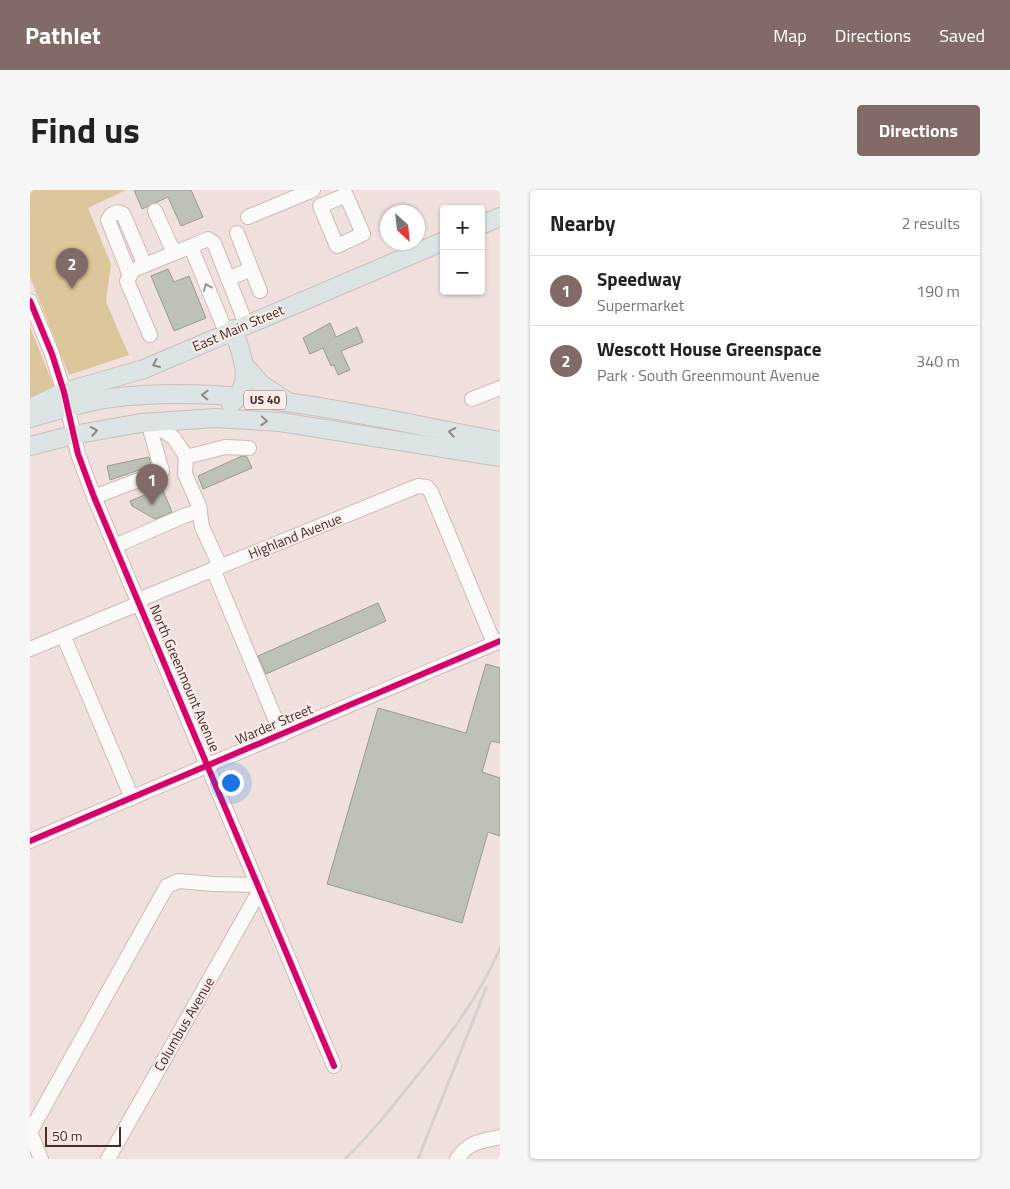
<!DOCTYPE html>
<meta charset="utf-8">
<style>
:root{--surface:#fff;--page:#f6f6f6;--text:#222;--muted:#767676;--line:#e0e0e0;--accent:#826b66}
body{margin:0;font-family:"Titillium Web",sans-serif;background:var(--page);color:var(--text)}
.controls{position:absolute;right:15px;top:15px;display:grid;overflow:hidden;border-radius:5px;box-shadow:0 1px 4px #0004}
.controls button{width:45px;height:45px;display:grid;place-items:center;padding:0;border:0;border-bottom:1px solid var(--line);background:var(--surface);color:var(--text);font:25px sans-serif}
.compass{position:absolute;left:350px;top:15px;width:45px;height:45px;border-radius:50%;background:var(--surface);box-shadow:0 1px 4px #0004;rotate:153deg}
.scale{position:absolute;left:15px;bottom:12px;width:76px;box-sizing:border-box;padding-left:5px;border:2px solid #472b26;border-top:0;font-size:14px;line-height:18px;white-space:nowrap;color:#472b26;-webkit-text-stroke:4px #fbece9;paint-order:stroke}
.you{position:absolute;left:200px;top:592px;width:18px;height:18px;margin:-12px;border:4px solid #fff;border-radius:50%;background:#1a73e8;box-shadow:0 0 0 8px #1a73e833}
.badge{display:grid;place-items:center;width:32px;height:32px;border-radius:50%;background:var(--accent);color:#fff;font-size:16px;font-weight:700}
.pin{position:absolute;translate:-50% -41px;filter:drop-shadow(0 1px 2px #0008)}
.pin::after{content:'';position:absolute;top:26px;width:18px;height:15px;background:inherit;clip-path:polygon(0 0,100% 0,50% 100%)}
.list{margin:0;padding:0;list-style:none}
h2{display:flex;justify-content:space-between;align-items:center;height:65px;margin:0;padding:0 20px;font-size:21px}
h2 small{font-size:16px;font-weight:400;color:var(--muted)}
.list li{display:grid;grid-template-columns:32px 1fr auto;gap:15px;align-items:center;box-sizing:border-box;height:70px;padding:0 20px;border-top:1px solid var(--line)}
.list b{display:block;font-size:19px;white-space:nowrap}
.list p{margin:0;font-size:16px;white-space:nowrap;color:var(--muted)}
.list em{font-size:16px;font-style:normal;color:var(--muted)}
.map{position:relative;flex:none;width:470px;height:969px;overflow:hidden;border-radius:5px}
header{display:flex;align-items:center;gap:30px;box-sizing:border-box;height:70px;padding:0 25px;background:var(--accent);color:#fff}
header strong{font-size:24px}
nav{display:flex;gap:28px;margin-inline-start:auto;font-size:18px}
.intro{display:flex;align-items:center;justify-content:space-between;box-sizing:border-box;height:120px;padding:0 30px}
h1{margin:0;font-size:35px}
.button{padding:12px 22px;border-radius:5px;background:var(--accent);color:#fff;font-size:18px;font-weight:700}
main{display:flex;gap:30px;padding:0 30px}
aside{flex:1;background:var(--surface);border-radius:5px;box-shadow:0 1px 4px #0004}
.map>svg:first-child{display:block}
.green{fill:#dcc69b}
.building{fill:#bec1b8;stroke:#989b92}
.lines{fill:none;stroke-linecap:round;stroke-linejoin:round}
.minor-casing{stroke:#cebab6;stroke-width:16}
.major-casing{stroke:#cbbebb;stroke-width:20}
.minor{stroke:#fdfafa;stroke-width:14}
.major{stroke:#dce4e6;stroke-width:18}
.rail{stroke:#d7d1d0;stroke-width:3}
.cycleway-casing{stroke:#fbece9;stroke-width:9}
.cycleway{stroke:#d6006c;stroke-width:6}
.oneway{stroke:#a29290}
.oneway2{stroke:#928886}
.labels{text-anchor:middle;stroke-width:4;stroke-linejoin:round;paint-order:stroke}
.shield{fill:#fbece9;stroke:#7d6560;stroke-width:1}
.shield-label{font-size:12px;font-weight:bold;fill:#472b26}
.street-label{font-size:14px;fill:#472b26;stroke:#fbece9}
</style>
<header>
<strong>Pathlet</strong>
<nav><a>Map</a><a>Directions</a><a>Saved</a></nav>
</header>
<div class="intro"><h1>Find us</h1><a class="button">Directions</a></div>
<main>
<div class="map">
<svg width="470" height="969" viewBox="0 0 470 969">
<rect width="100%" height="100%" fill="#f1e1de"/>
<g class="green">
<path d="M 0,0 L 96,0 L 58,18 L 81,74 L 76,112 L 99,165 L 39,185 L 0,87 Z"/>
<path d="M 0,137 L 24,197 L 0,209 Z"/>
</g>
<g class="building">
<path d="M 104,0 L 161,0 L 173,27 L 151,36 L 138,7 L 112,19 Z"/>
<path d="M 138,79 L 144,92 L 159,86 L 176,128 L 144,141 L 121,86 Z"/>
<path d="M 300,133 L 306,147 L 327,137 L 333,152 L 311,161 L 320,180 L 308,185 L 304,175 L 301,176 L 293,158 L 280,164 L 273,148 Z"/>
<path d="M 212,266 L 217,267 L 222,278 L 173,299 L 168,286 Z"/>
<path d="M 119,267 L 121,276 L 80,290 L 77,276 Z"/>
<path d="M 132,298 L 142,322 L 125,329 L 102,316 L 100,311 Z"/>
<path d="M 348,413 L 356,431 L 236,484 L 228,466 Z"/>
<path d="M 456,474 L 470,478 L 470,553 L 461,551 L 452,582 L 470,588 L 470,646 L 458,642 L 432,733 L 297,694 L 348,518 L 436,543 Z"/>
</g>
<g class="lines">
<defs>
<g id="minor">
<path d="M 316,5 L 333,44 L 307,56 L 290,16 Z"/>
<path d="M 125,21 L 144,63"/>
<path d="M 218,27 L 283,0"/>
<path d="M 207,43 L 230,101"/>
<path d="M 99,83 L 80,35 L 78,30 L 81,25 L 88,22 L 93,24 L 115,75"/>
<path d="M 198,89 L 221,79"/>
<path d="M 0,111 L 22,164 L 34,202 L 48,264 L 64,307 L 304,876"/>
<path d="M 196,142 L 163,62 L 164,55 L 178,49 L 184,53 L 216,134"/>
<path d="M 120,145 L 97,91 L 103,80 L 164,55"/>
<path d="M 442,209 L 470,198"/>
<path d="M 120,232 L 144,248 L 155,265 L 160,266 L 195,257 L 219,258"/>
<path d="M 156,265 L 155,284 L 169,316 L 172,337 L 190,376"/>
<path d="M 64,307 L 132,281 L 118,232"/>
<path d="M 85,356 L 156,325 L 170,321"/>
<path d="M 183,379 L 252,545"/>
<path d="M 108,410 L 388,296 L 397,297 L 401,302 L 464,453"/>
<path d="M 33,445 L 102,608"/>
<path d="M 0,459 L 110,413"/>
<path d="M 0,651 L 470,451"/>
<path d="M 0,942 L 137,696 L 149,691 L 183,694 L 228,695"/>
<path d="M 0,942 L 11,969"/>
<path d="M 78,969 L 230,700"/>
<path d="M 427,969 C 438,952 451,951 470,947"/>
</g>
<g id="major">
<path d="M 451,35 L 470,27"/>
<path d="M 216,177 L 231,194 L 255,210"/>
<path d="M 201,214 C 225,193 212,165 203,139"/>
<path d="M 0,218 L 34,202 L 114,179 L 414,51"/>
<path d="M 0,228 C 27,220 53,212 81,208 C 209,192 344,228 470,251"/>
<path d="M 0,256 L 43,245 L 111,233 L 185,228 L 250,232 L 470,267"/>
</g>
</defs>
<use href="#minor" class="minor-casing"/>
<use href="#major" class="major-casing"/>
<use href="#minor" class="minor"/>
<use href="#major" class="major"/>
<g class="rail">
<path d="M 315,969 C 338,947 358,922 378,897 C 414,853 448,810 470,758"/>
<path d="M 388,969 L 456,798"/>
</g>
<defs>
<g id="cycleway">
<path d="M 0,111 L 22,164 L 34,202 L 48,264 L 64,307 L 304,876"/>
<path d="M 0,651 L 470,451"/>
</g>
</defs>
<use href="#cycleway" class="cycleway-casing"/>
<use href="#cycleway" class="cycleway"/>
</g>
<defs><path id="oneway-chevron" d="M-2-3.5L2.5 0L-2 3.5" fill="none" stroke-width="1.6" stroke-linecap="round" stroke-linejoin="round" transform="scale(1.25)"/></defs>
<use class="oneway" href="#oneway-chevron" transform="translate(177 97) rotate(-112)"/>
<g class="oneway2">
<use href="#oneway-chevron" transform="translate(126 174) rotate(156)"/>
<use href="#oneway-chevron" transform="translate(175 205) rotate(-178)"/>
<use href="#oneway-chevron" transform="translate(234 231) rotate(4)"/>
<use href="#oneway-chevron" transform="translate(64 241) rotate(-10)"/>
<use href="#oneway-chevron" transform="translate(422 242) rotate(-170)"/>
</g>
<g class="labels">
<rect class="shield" x="214" y="200.5" width="42" height="19" rx="4"/>
<g class="shield-label">
<text x="235" y="214">US 40</text>
</g>
<g class="street-label">
<text transform="translate(208 138) rotate(-23)" y="5">East Main Street</text>
<text transform="translate(265 346) rotate(-22)" y="5">Highland Avenue</text>
<text transform="translate(155 488) rotate(67)" y="5">North Greenmount Avenue</text>
<text transform="translate(244 534) rotate(-23)" y="5">Warder Street</text>
<text transform="translate(154 834) rotate(-60)" y="5">Columbus Avenue</text>
</g>
</g>
</svg>
<div class="controls">
<button>+</button>
<button>−</button>
</div>
<svg class="compass" viewBox="-18 -18 36 36"><path d="M0-13l5 13h-10z" fill="#e53935"/><path d="M0 13l5-13h-10z" fill="#767676"/></svg>
<div class="scale">50 m</div>
<div class="you"></div>
<div class="pin badge" style="left:122px;top:315px">1</div>
<div class="pin badge" style="left:42px;top:99px">2</div>
</div>
<aside>
<h2>Nearby<small>2 results</small></h2>
<ul class="list">
<li><span class="badge">1</span><div><b>Speedway</b><p>Supermarket</p></div><em>190 m</em></li>
<li><span class="badge">2</span><div><b>Wescott House Greenspace</b><p>Park · South Greenmount Avenue</p></div><em>340 m</em></li>
</ul>
</aside>
</main>
